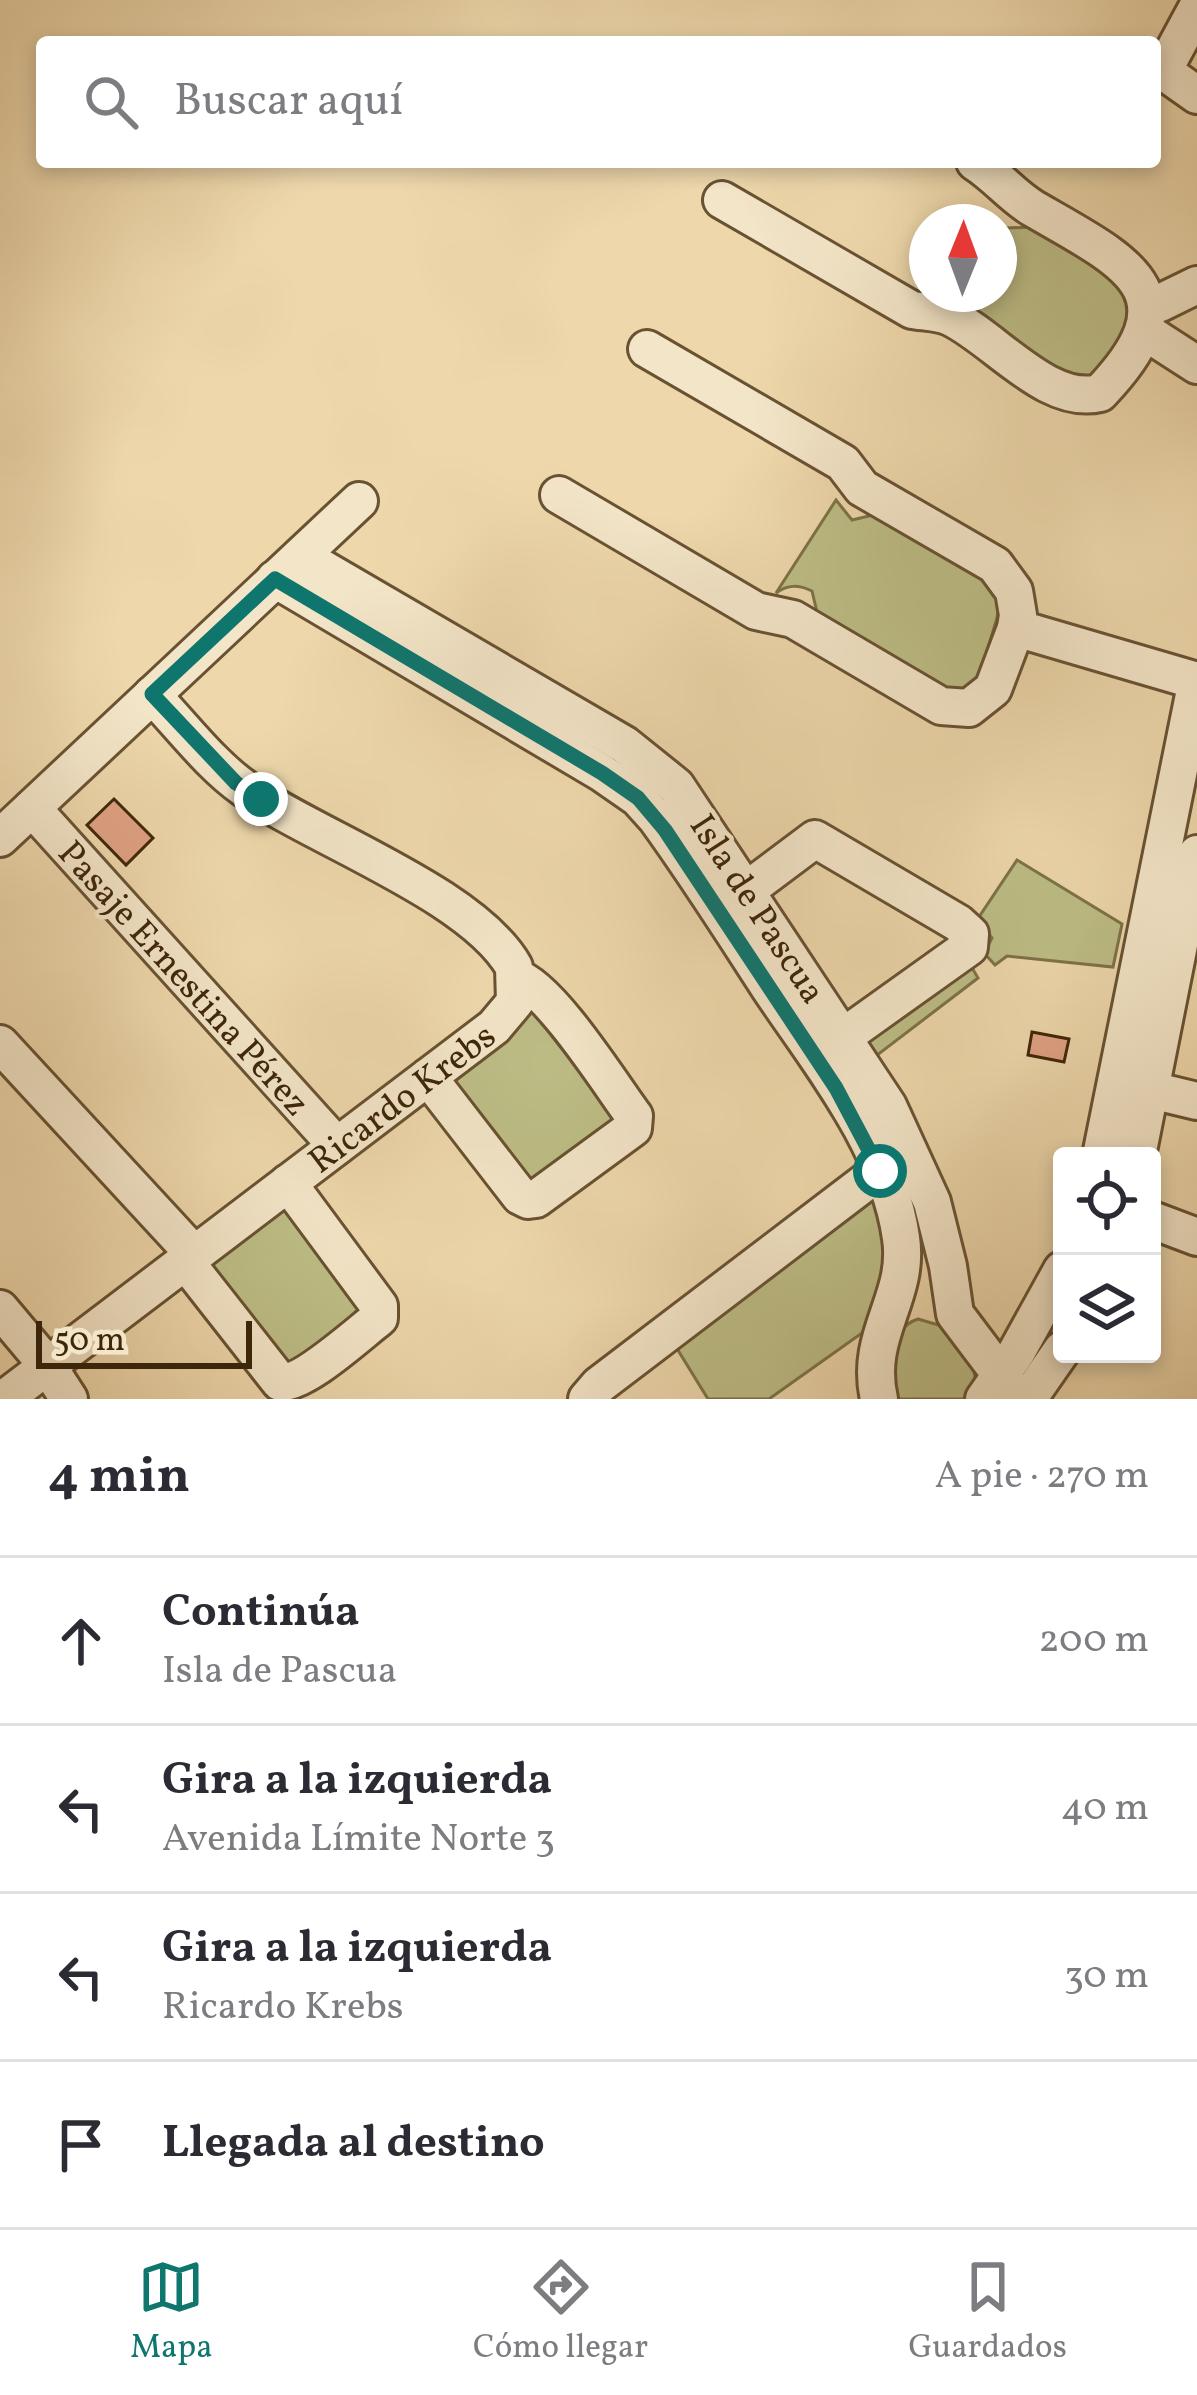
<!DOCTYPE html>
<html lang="es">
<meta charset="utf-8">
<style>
:root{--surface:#fff;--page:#f2f2f3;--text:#2b2b33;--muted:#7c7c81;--line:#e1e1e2;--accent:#0f766e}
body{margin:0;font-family:Vollkorn,serif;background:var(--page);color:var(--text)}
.controls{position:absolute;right:36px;bottom:36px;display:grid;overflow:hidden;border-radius:12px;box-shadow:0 6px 18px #0003}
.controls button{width:108px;height:108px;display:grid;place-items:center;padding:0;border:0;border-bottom:3px solid var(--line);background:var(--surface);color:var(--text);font:60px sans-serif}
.compass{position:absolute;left:909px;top:204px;width:108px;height:108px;border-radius:50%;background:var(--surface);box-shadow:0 6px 18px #0003;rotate:1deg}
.scale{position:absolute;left:36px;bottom:30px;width:216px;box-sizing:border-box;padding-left:12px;border:6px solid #3d2609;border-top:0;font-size:33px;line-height:42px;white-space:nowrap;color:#3d2609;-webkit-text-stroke:9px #f3e5c8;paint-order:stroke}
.stop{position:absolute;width:36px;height:36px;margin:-27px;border:9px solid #0f766e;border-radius:50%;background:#fff}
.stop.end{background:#0f766e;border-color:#fff;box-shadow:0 3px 12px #0008}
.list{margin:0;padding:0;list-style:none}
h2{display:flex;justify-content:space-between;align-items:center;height:156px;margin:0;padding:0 48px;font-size:51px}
h2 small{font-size:39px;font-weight:400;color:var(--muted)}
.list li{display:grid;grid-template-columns:78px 1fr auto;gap:36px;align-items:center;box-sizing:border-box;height:168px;padding:0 48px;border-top:3px solid var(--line)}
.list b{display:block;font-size:45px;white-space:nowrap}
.list p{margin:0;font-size:39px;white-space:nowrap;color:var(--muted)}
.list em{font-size:39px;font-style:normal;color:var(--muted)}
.icon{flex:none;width:66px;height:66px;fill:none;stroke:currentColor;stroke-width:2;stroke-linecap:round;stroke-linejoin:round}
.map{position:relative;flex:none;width:1197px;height:1399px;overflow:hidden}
.search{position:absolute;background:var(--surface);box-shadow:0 6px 18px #0003;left:36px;right:36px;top:36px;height:132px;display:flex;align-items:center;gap:30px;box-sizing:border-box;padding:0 42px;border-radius:12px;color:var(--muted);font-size:45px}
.sheet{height:828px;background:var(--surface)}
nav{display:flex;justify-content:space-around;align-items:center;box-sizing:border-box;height:168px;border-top:3px solid var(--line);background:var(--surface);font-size:33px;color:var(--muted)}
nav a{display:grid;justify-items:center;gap:6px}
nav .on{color:var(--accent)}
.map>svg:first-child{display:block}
.green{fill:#bdbd86;stroke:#7d7248;stroke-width:3}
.building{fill:#e0a283;stroke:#3d2609;stroke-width:3}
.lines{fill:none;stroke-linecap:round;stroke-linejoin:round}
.minor-casing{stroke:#695232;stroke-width:42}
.minor{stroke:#f3e5c8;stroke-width:36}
.route{stroke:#0f766e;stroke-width:15}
.labels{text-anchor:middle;stroke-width:9;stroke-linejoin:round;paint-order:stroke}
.street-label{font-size:36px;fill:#3d2609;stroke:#f3e5c8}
</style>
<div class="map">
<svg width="1197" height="1399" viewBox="0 0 1197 1399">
<rect width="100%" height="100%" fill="#edd7ab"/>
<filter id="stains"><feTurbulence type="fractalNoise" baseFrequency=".00167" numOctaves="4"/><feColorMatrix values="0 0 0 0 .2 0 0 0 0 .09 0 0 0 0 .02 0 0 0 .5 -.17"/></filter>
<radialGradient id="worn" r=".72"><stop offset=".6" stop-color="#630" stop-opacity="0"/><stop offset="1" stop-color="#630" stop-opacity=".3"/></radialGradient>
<g class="green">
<path d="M 999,222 L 1006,228 L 1035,227 L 1137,289 L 1145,302 L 1096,375 L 1071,377 L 977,321 L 978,311 L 970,294 L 999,294 Z"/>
<path d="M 836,500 L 852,520 L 877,514 L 988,578 L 999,603 L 997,618 L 980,674 L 970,690 L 956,695 L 817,612 L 812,591 C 799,585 788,584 776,593 Z"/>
<path d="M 1017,860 L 1122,924 L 1113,967 L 1007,956 L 995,965 L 984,953 L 992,938 L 977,920 Z"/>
<path d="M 971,966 L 978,978 L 876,1056 L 863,1039 Z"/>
<path d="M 532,1005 L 622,1114 L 535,1188 L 451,1082 Z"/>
<path d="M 859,1198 L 874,1198 L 886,1225 L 883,1289 L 862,1333 L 769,1399 L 708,1399 L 673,1342 Z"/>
<path d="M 288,1205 L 370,1302 L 291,1374 L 208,1266 Z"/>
<path d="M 918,1319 L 942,1326 L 974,1370 L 975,1378 L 966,1399 L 895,1399 C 889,1372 887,1329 918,1319 Z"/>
</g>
<g class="building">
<path d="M 114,799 L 153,838 L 126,865 L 87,825 Z"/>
<path d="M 1032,1032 L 1069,1039 L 1064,1062 L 1028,1055 Z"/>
</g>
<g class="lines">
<defs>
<g id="minor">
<path d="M 1197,8 L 1163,71 L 1197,95"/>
<path d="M 722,200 L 912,310 C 924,312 939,312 950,317 C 995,338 1047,406 1100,393 C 1197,292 1126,262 1034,209 C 1012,196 997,176 975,162"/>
<path d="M 1160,303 L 1197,285"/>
<path d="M 1152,336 L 1197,365"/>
<path d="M 559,495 L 756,611 L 793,619 L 941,706 L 969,708 L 993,689 L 1016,628 L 1018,615 L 1014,591 L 995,565 L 862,488 L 843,463 L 647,349"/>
<path d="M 301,556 L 625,745 L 676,786 L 888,1106 L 932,1202 L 948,1266 L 955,1314 L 1019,1399"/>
<path d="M 275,579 L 602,773 L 638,798 L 656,818 C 696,873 732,930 769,987 C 819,1062 888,1145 901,1238 C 910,1298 864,1334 879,1399"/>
<path d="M 1016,628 L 1197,681"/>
<path d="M 32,808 L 337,1146"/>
<path d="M 0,838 L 359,501"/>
<path d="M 747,890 L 815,839 L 958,923 L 970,934 L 969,947 L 843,1037"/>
<path d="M 0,1044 L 194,1254"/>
<path d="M 428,1077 L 520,1196 L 528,1200 L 536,1199 L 633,1128 L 634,1116 C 611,1085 550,988 517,978"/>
<path d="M 1151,1090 L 1197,1101"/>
<path d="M 1101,1156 L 1197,680"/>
<path d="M 1137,1156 L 1197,854"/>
<path d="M 1152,1220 L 1197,1237"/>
<path d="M 185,1261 L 280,1382 C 303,1385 358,1334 379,1318 L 379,1306 L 288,1183"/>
<path d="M 0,1309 L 47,1365 L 69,1399"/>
<path d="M 4,1399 L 494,1027 L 515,1002 L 514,967 C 473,894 315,838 244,788 C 210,764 181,725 152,695"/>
<path d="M 587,1399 L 599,1385 L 880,1171"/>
<path d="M 984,1399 L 1016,1353 L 1062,1270"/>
<path d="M 1028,1399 L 1062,1350"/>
</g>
</defs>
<use href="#minor" class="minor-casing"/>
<use href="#minor" class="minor"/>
</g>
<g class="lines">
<path class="route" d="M 261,799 L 236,783 L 152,694 L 275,579 L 602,773 L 638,798 L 665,830 L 836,1088 L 880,1171"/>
</g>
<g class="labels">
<g class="street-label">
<text transform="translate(759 908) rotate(57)" y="13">Isla de Pascua</text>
<text transform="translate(185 977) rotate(48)" y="13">Pasaje Ernestina Pérez</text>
<text transform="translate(401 1097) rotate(-37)" y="13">Ricardo Krebs</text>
</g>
</g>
<rect width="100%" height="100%" filter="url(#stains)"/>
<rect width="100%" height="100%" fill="url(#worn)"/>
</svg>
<div class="controls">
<button><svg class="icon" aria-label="locate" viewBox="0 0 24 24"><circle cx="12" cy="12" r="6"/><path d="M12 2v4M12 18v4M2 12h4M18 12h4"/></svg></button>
<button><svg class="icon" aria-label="layers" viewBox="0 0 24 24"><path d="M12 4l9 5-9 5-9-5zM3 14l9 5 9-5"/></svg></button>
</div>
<svg class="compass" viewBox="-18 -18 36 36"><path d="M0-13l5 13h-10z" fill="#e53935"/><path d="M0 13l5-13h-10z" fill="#7c7c81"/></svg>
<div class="scale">50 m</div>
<div class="stop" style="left:880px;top:1171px"></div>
<div class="stop end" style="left:261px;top:799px"></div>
<div class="search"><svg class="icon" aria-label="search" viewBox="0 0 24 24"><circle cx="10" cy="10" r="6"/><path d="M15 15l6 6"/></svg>Buscar aquí</div>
</div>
<section class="sheet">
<h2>4 min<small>A pie · 270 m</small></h2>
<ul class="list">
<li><svg class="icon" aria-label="ahead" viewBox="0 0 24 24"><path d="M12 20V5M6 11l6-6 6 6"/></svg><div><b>Continúa</b><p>Isla de Pascua</p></div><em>200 m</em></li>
<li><svg class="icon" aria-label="left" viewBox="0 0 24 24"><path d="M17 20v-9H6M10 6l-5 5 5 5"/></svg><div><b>Gira a la izquierda</b><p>Avenida Límite Norte 3</p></div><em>40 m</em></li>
<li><svg class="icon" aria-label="left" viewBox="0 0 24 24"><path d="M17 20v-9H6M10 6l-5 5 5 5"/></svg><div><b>Gira a la izquierda</b><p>Ricardo Krebs</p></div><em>30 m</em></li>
<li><svg class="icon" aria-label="arrive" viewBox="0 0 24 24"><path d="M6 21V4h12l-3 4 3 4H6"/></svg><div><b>Llegada al destino</b></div></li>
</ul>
</section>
<nav>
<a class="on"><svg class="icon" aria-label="map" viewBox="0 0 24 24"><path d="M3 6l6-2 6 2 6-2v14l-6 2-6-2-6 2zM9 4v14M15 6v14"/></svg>Mapa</a>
<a><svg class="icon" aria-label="directions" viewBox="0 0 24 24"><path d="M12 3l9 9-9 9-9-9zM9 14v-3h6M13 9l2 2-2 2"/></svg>Cómo llegar</a>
<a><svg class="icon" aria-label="saved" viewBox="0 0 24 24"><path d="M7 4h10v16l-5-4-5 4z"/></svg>Guardados</a>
</nav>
